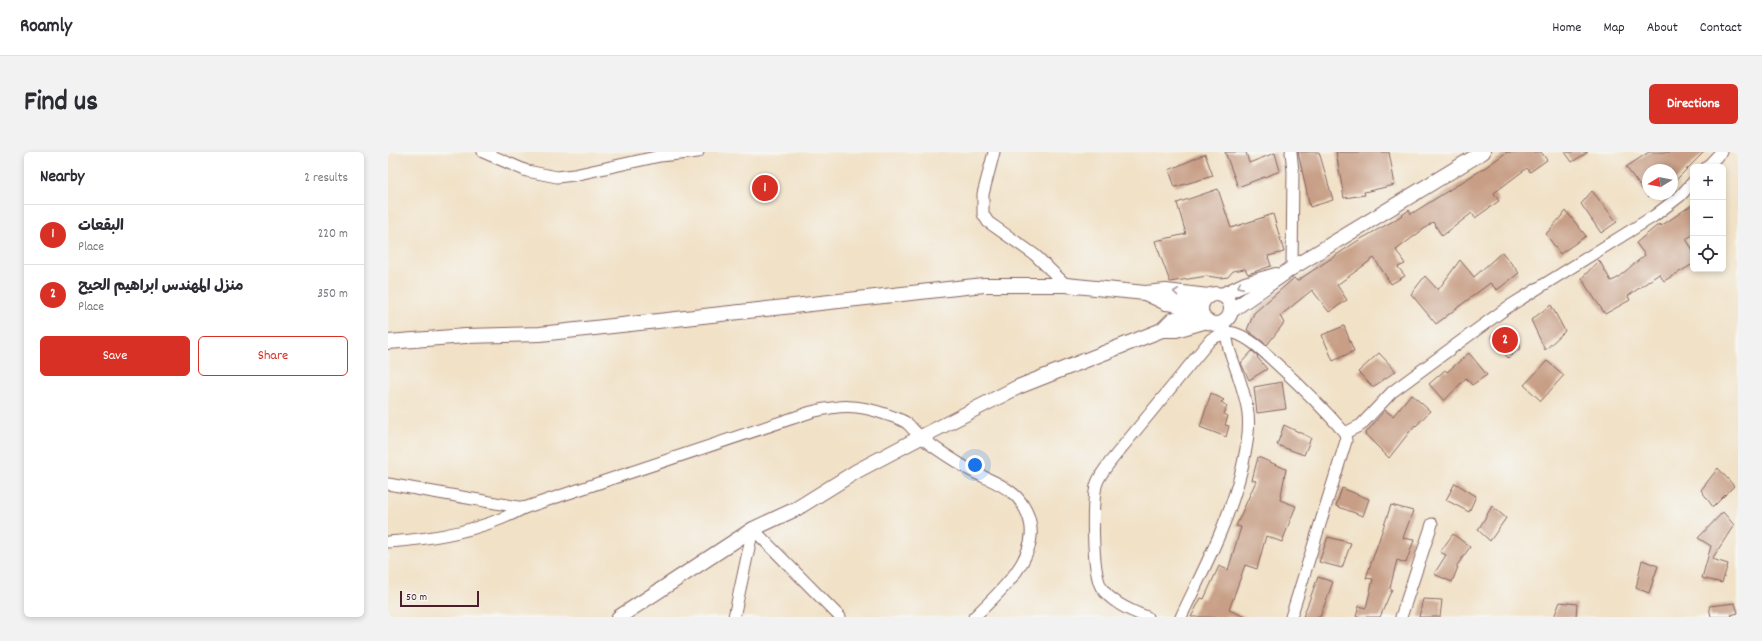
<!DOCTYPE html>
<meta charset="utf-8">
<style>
:root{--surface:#fff;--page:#f2f2f3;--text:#2b2b33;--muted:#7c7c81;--line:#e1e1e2;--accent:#d93025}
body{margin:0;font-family:Dekko,"Playpen Sans Arabic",sans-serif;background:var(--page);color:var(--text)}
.controls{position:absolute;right:12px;top:12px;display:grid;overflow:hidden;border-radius:6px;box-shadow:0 2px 6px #0003}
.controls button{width:36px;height:36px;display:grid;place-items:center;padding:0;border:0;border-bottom:1px solid var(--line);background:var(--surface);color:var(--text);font:20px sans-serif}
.compass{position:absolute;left:1254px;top:12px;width:36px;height:36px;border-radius:50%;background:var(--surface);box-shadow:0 2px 6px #0003;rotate:260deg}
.scale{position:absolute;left:12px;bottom:10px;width:79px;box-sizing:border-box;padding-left:4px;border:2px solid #4a1f2b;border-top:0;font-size:11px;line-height:14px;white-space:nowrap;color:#4a1f2b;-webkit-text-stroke:3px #f6f6f2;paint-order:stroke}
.you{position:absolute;left:587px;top:313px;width:14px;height:14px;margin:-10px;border:3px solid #fff;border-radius:50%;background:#1a73e8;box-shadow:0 0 0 6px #1a73e833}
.badge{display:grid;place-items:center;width:26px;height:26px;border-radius:50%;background:var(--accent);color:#fff;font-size:13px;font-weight:700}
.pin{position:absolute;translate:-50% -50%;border:2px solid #fff;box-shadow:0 1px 4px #0006}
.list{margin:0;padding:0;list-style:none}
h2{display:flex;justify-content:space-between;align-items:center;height:52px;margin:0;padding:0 16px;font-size:17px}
h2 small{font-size:13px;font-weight:400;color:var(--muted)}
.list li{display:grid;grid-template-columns:26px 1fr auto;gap:12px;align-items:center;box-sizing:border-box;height:60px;padding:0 16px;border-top:1px solid var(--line)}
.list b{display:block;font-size:15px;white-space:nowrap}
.list p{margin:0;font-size:13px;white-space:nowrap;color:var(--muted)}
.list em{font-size:13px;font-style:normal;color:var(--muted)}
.actions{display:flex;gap:8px;padding:12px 16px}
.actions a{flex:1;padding:9px 0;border:1px solid var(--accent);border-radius:6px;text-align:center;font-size:14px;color:var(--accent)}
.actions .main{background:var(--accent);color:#fff}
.icon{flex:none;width:22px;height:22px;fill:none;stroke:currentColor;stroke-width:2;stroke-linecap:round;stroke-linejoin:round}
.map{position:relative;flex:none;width:1350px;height:465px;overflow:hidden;border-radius:6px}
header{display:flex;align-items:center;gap:24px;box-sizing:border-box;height:56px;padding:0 20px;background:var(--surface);border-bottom:1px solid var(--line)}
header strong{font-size:19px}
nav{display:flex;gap:22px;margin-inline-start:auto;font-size:14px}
.intro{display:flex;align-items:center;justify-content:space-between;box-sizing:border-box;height:96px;padding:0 24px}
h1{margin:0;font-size:28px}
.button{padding:10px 18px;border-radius:6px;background:var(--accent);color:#fff;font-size:14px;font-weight:700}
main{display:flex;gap:24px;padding:0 24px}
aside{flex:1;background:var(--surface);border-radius:6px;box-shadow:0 2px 6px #0003}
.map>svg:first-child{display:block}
.building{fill:#c89f86}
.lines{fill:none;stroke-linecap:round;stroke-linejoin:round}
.minor-casing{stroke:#846361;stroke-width:13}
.tertiary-casing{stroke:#846361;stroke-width:16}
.minor{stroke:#fff;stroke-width:11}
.tertiary{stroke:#fff;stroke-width:14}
.oneway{stroke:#ae9aa0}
</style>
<header>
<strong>Roamly</strong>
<nav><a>Home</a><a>Map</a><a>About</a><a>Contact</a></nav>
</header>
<div class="intro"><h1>Find us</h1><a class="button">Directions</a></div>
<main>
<aside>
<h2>Nearby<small>2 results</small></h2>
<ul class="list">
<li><span class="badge">1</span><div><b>البقعات</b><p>Place</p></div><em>220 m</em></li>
<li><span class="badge">2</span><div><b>منزل المهندس ابراهيم الحيح</b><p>Place</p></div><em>350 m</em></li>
</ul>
<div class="actions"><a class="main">Save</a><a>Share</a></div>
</aside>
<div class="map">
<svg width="1350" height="465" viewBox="0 0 1350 465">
<rect width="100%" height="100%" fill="#f6f6f2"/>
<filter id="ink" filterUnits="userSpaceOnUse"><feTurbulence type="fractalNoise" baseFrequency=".025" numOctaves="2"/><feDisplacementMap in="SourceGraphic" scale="8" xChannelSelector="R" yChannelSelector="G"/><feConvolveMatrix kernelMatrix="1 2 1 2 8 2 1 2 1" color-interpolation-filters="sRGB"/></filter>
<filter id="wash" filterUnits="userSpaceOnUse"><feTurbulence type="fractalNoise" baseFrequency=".012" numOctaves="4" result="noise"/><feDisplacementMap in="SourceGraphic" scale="16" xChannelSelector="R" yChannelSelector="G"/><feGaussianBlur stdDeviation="0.9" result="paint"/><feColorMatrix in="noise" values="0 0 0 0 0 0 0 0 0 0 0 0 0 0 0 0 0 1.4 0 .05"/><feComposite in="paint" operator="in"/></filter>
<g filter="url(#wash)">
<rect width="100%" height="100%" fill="#f1e1c6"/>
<g id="blocks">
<g class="building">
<path d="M 837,0 L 858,0 L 861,11 L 887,1 L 892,19 L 850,35 Z"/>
<path d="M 910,0 L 931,0 L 945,48 L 922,55 Z"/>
<path d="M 948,0 L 1001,0 L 1007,33 L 976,40 L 977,43 L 956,46 Z"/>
<path d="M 1119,0 L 1153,0 L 1159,8 L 1142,20 L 1139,16 L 1106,41 L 1111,49 L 1087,66 L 1084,61 L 1054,84 L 1045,70 L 1008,98 L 1017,112 L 1010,115 L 1017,124 L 1003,132 L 986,106 L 949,133 L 959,148 L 941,160 L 924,138 L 892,164 L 896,171 L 879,193 L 859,178 L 866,161 L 906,126 L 909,129 L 971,88 L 1007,68 L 1021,58 L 1023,62 L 1098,15 Z"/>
<path d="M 1177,0 L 1200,0 L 1184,10 Z"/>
<path d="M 1261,0 L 1316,0 L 1284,32 L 1284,18 L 1260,18 L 1260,45 L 1238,15 Z"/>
<path d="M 817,2 L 825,24 L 787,35 L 781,18 Z"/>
<path d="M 830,37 L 843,76 L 885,62 L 896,100 L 880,104 L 883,114 L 860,122 L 857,117 L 845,119 L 840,125 L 832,126 L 819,124 L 782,130 L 767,89 L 798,82 L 789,51 Z"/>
<path d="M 1204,39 L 1229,70 L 1213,81 L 1193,52 Z"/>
<path d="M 1305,52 L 1305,83 L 1298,87 L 1305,98 L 1305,112 L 1276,129 L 1271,122 L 1240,144 L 1242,148 L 1217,162 L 1198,134 L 1194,126 L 1211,108 L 1223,129 L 1228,127 L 1257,103 L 1248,91 L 1271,72 L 1273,74 Z"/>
<path d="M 1178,59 L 1198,84 L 1172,102 L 1158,82 Z"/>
<path d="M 1114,100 L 1131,121 L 1109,138 L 1102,131 L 1048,172 L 1023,142 L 1037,124 L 1050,138 L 1072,108 L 1086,125 Z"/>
<path d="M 1163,153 L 1177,179 L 1157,198 L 1143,168 Z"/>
<path d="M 956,174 L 966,199 L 945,209 L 934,183 Z"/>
<path d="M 1116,174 L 1133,196 L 1120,206 L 1103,184 Z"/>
<path d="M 864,199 L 870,204 L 869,205 L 879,217 L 861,228 L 853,211 Z"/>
<path d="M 991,201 L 1008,219 L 985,235 L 970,220 Z"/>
<path d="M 1081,201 L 1099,223 L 1084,233 L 1078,226 L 1056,249 L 1041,232 L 1057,218 L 1059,220 Z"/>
<path d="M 1159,209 L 1176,223 L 1153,249 L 1136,233 Z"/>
<path d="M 894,230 L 898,257 L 869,261 L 866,235 Z"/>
<path d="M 823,241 L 836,248 L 833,250 L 839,254 L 836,262 L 840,264 L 837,273 L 841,274 L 838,285 L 812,275 Z"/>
<path d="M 1023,242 L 1042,259 L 1028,274 L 1027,273 L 1001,306 L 977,282 L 997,258 L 1005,264 Z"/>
<path d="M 896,273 L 923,286 L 916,303 L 889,293 Z"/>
<path d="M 870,305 L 898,317 L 892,348 L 908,354 L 894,390 L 878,384 L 869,417 L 857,413 L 841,458 L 858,465 L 803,465 L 813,446 L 816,447 L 831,414 L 840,418 L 853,375 L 848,374 L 868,329 L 864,328 Z"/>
<path d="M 1330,316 L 1346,334 L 1325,355 L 1313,338 Z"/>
<path d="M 1067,331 L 1088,344 L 1081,360 L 1058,348 Z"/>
<path d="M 954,336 L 981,347 L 975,364 L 948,354 Z"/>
<path d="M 1003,353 L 1025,359 L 1015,386 L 1026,388 L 1018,411 L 1009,408 L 1002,436 L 1004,437 L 992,465 L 968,465 L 971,454 L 978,456 L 985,427 L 978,426 Z"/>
<path d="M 1104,354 L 1118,366 L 1102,389 L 1090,378 Z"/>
<path d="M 1335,360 L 1346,373 L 1324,407 L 1340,412 L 1334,431 L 1314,426 L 1323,394 L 1310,386 Z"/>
<path d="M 1065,382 L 1082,395 L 1068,415 L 1070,415 L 1064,430 L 1046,422 L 1058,403 L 1052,400 Z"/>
<path d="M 940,385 L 963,391 L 954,416 L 931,410 Z"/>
<path d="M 1254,408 L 1270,414 L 1261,441 L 1248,436 Z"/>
<path d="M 930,425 L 945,430 L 932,465 L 915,465 Z"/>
<path d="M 1035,447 L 1054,448 L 1052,465 L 1031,465 Z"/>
<path d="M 1172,450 L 1189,452 L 1188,465 L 1166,465 Z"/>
<path d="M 1347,451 L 1350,461 L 1343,463 L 1345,465 L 1323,465 L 1321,454 Z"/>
</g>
</g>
</g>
<g filter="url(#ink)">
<use href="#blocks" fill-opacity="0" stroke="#846361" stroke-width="1"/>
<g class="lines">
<defs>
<g id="minor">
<path d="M 95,0 L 139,19 L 169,25 L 186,23 L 272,4 L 310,0"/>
<path d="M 606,0 L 595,42 L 595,62 L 600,70 L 647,103 L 678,133"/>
<path d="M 903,0 L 905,19 L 904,116"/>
<path d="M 1319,15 L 1333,0"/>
<path d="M 0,332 L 136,356 L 423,260 C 453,253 468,252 497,262 C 505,265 514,267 520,272 C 524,276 528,281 533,285 C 547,297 564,307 580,317 C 594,325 611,330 623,340 C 632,346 640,360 642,370 C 651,406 609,443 586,465"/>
<path d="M 365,377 L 452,465"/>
<path d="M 0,390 C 46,387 96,378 136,356"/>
<path d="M 346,465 L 365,377"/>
<path d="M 759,465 C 743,459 722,450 713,435 C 704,418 704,353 708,334 C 710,325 717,317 722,310 L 823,187 C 831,184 838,179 846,181 C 863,186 878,202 890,213 C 914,235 935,256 957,281"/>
<path d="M 793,465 C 816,416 841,370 854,316 C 858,298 862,280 860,261 C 857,239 848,218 841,197 C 839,188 838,179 835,170"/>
<path d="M 903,465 L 958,289 L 957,281 L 973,273 L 1004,240 L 1080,184 L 1120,155 L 1266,64 L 1292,44 L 1305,30"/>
<path d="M 1013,465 L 1044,372"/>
</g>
<g id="tertiary">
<path d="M 757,141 L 778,151 L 813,155"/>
<circle cx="828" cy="157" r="15"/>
<path d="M 834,143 L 857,132 L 888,123"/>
<path d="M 843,159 L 904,116 L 1095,0"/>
<path d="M 774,178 L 784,168 L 813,157"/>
<path d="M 0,190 L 77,184 L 152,182 L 596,133 L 678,133 L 757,141 L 778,139 L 820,144"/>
<path d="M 231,465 L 365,377 L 408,357 L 469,319 L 533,285 L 630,235 L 774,178 L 788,178 L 819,169"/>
</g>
</defs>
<use href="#minor" class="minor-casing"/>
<use href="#tertiary" class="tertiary-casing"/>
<use href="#minor" class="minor"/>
<use href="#tertiary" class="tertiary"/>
</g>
<defs><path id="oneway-chevron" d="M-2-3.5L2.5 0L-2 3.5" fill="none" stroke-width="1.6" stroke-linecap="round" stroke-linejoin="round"/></defs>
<g class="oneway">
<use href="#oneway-chevron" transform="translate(852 134) rotate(154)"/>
<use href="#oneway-chevron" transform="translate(788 140) rotate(-174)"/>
</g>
</g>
</svg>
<div class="controls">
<button>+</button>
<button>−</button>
<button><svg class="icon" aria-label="locate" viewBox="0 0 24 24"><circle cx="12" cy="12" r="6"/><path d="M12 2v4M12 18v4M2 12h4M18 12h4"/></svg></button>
</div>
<svg class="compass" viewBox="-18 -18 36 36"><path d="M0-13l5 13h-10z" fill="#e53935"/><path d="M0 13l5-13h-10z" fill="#7c7c81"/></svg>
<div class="scale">50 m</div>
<div class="you"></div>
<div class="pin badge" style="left:377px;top:36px">1</div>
<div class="pin badge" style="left:1117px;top:188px">2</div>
</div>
</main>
